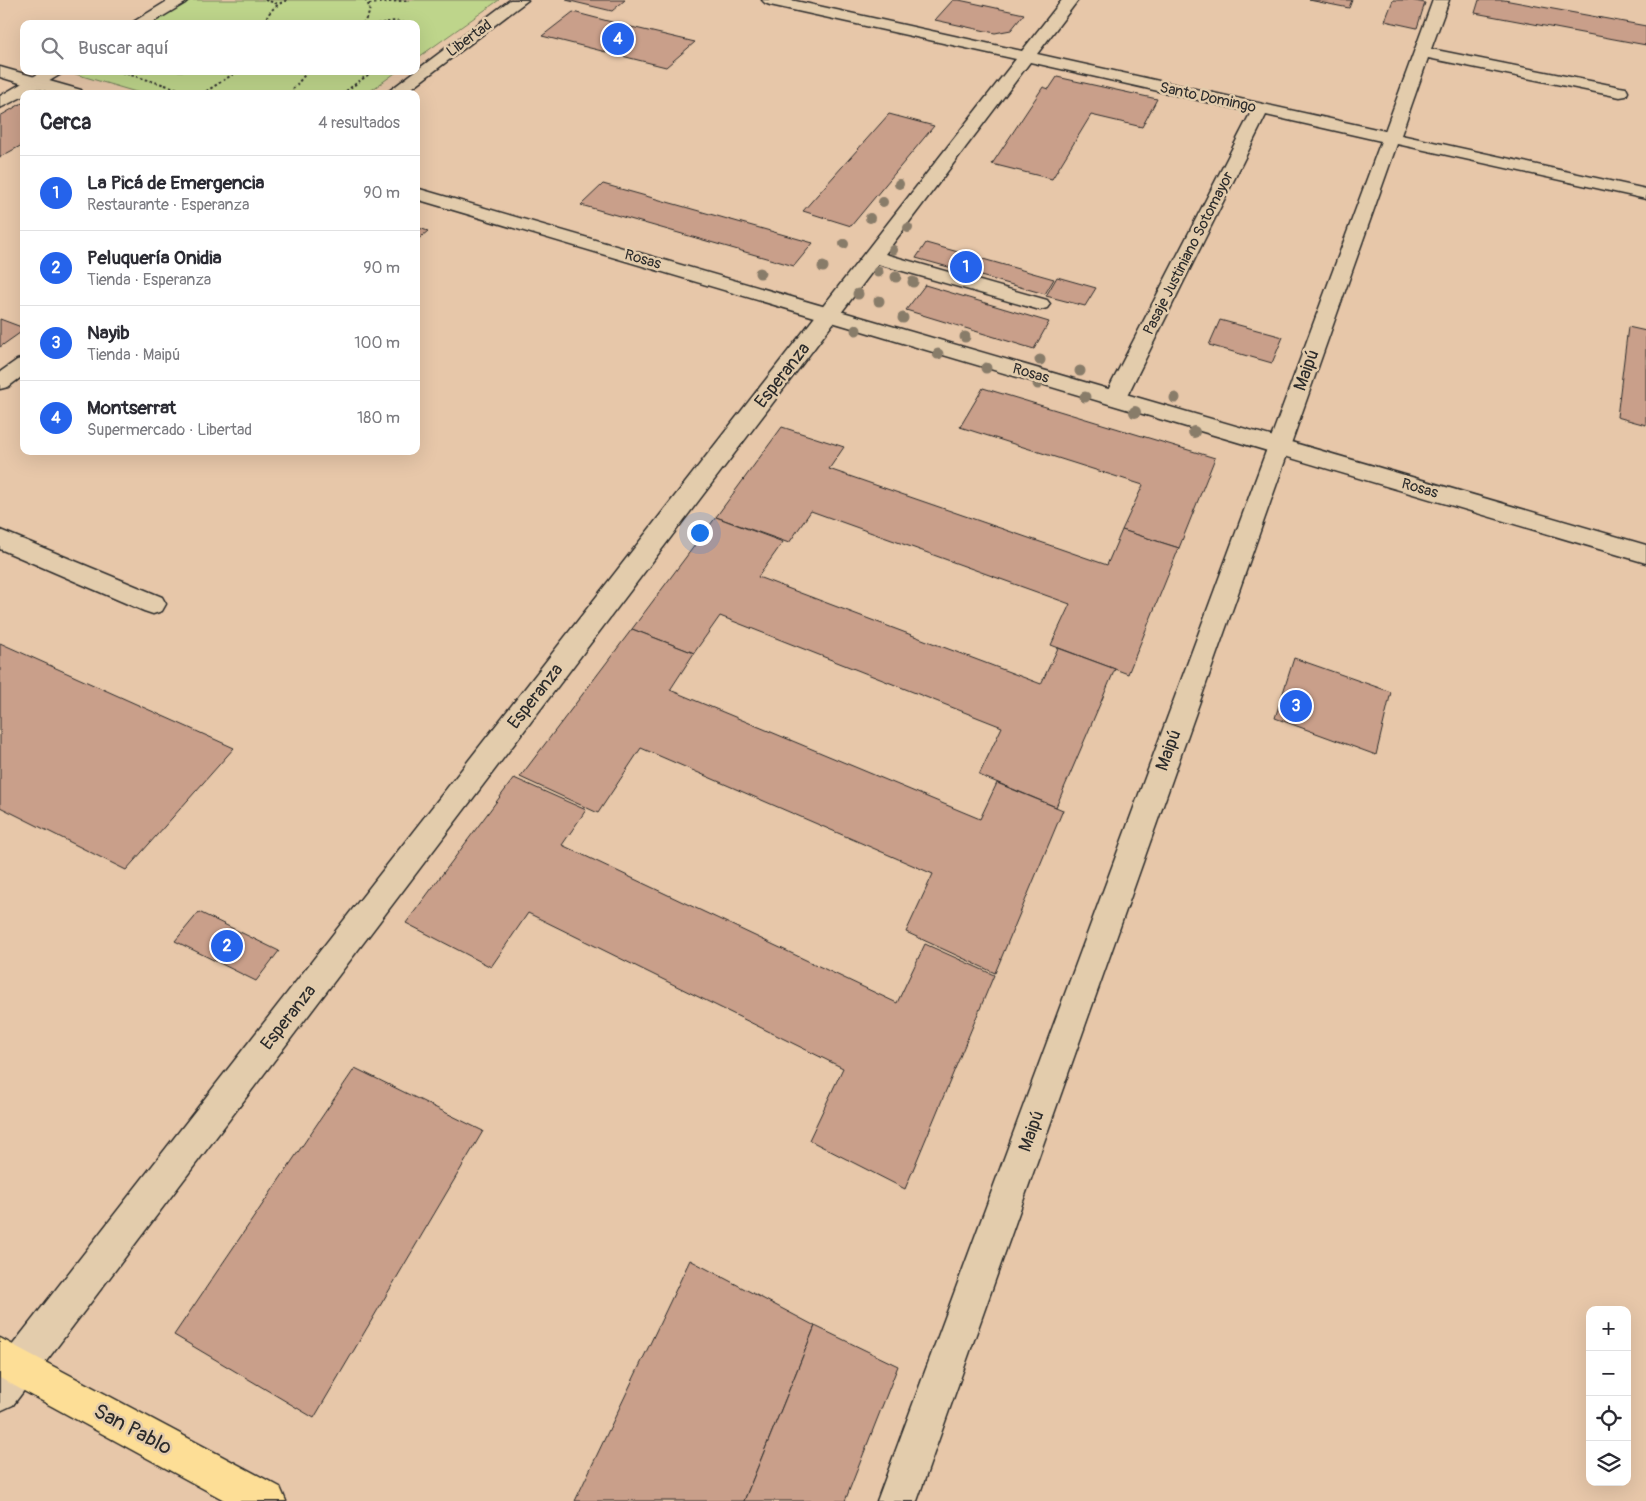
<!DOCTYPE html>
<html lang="es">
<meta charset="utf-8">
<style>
:root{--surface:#fff;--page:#f7f7f7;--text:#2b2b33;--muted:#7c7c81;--line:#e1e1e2;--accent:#2563eb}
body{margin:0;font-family:Pangolin,sans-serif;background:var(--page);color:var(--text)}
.controls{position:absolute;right:15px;bottom:15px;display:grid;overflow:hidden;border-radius:10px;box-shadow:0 5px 20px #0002}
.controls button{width:45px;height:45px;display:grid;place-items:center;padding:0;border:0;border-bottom:1px solid var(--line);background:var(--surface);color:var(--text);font:25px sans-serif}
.you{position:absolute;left:699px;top:532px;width:18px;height:18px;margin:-12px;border:4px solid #fff;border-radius:50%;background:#1a73e8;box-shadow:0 0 0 8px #1a73e833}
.badge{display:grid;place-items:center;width:32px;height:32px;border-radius:50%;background:var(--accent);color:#fff;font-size:16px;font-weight:700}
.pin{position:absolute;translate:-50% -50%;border:2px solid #fff;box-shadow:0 1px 5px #0006}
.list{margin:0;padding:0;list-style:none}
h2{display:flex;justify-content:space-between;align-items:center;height:65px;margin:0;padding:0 20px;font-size:21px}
h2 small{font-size:16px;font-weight:400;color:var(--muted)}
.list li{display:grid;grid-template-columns:32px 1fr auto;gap:15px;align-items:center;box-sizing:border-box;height:75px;padding:0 20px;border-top:1px solid var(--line)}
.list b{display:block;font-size:19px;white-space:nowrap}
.list p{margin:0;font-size:16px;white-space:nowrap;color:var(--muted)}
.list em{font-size:16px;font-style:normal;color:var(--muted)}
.icon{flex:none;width:28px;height:28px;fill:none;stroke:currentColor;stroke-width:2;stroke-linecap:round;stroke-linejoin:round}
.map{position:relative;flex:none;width:1646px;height:1501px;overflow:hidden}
.search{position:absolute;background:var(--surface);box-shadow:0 5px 20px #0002;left:20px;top:20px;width:400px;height:55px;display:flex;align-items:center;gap:12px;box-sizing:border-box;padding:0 18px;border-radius:10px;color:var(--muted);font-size:19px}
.panel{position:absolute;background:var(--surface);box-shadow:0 5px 20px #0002;left:20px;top:90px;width:400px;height:365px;border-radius:10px}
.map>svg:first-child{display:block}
.green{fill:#bed58b;stroke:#74805b}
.building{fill:#c99f8a;stroke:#2b2b2b}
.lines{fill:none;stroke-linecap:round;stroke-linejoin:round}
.street-casing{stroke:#2b2b2b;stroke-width:3}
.secondary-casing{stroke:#2b2b2b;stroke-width:3}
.primary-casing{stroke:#2b2b2b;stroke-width:3}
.path{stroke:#2b2b2b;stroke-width:2;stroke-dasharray:2.5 2.5;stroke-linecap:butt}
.street{fill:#e3ccac;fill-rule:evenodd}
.secondary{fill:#e3ccac;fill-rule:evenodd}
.primary{fill:#fdde96;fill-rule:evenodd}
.tree{fill:#887b69}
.labels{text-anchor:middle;stroke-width:5;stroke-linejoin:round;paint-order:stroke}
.far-street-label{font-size:15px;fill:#2b2b2b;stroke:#e3ccac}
.street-label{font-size:18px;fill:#2b2b2b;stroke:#e3ccac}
.near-street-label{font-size:21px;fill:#2b2b2b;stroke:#e3ccac}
</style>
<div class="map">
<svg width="1646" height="1501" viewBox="0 0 1646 1501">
<rect width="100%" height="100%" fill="#e7c7a9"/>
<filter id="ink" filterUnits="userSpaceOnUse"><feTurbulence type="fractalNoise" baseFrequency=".02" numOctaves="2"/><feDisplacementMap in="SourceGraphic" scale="10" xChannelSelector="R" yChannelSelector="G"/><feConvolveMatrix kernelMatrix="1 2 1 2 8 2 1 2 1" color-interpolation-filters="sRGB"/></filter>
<g filter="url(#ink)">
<g class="green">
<path d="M 191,0 L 499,0 L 416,59 L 416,24 L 148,24 Z"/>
<path d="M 65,71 L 398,71 L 366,94 L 143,94 Z"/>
</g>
<g class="building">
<path d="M 566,0 L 625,0 L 612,11 Z"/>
<path d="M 953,0 L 959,0 L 1024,14 L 1011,30 L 995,33 L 935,20 Z"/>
<path d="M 1309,0 L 1352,0 L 1349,8 Z"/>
<path d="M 1393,0 L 1410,0 L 1425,3 L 1417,28 L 1385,21 Z"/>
<path d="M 1479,0 L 1504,0 L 1646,26 L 1646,45 L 1475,13 Z"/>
<path d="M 573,12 L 627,26 L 695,42 L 666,67 L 542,36 Z"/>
<path d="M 1057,77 L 1157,99 L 1142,127 L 1091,115 L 1052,179 L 992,164 L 1043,87 L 1049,89 Z"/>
<path d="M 24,102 L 24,144 L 0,157 L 0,116 Z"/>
<path d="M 889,114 L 934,126 L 851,226 L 803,211 Z"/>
<path d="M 603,184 L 813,243 L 794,266 L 581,205 Z"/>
<path d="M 416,227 L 428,231 L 416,241 Z"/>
<path d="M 926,243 L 1054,279 L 1045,294 L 916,258 Z"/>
<path d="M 1057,277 L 1096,288 L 1085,306 L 1046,296 Z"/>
<path d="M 925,285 L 1049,322 L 1034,349 L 906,310 Z"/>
<path d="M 0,319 L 24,328 L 24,330 L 0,347 Z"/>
<path d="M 1220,320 L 1283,337 L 1272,363 L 1209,345 Z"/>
<path d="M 1628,327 L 1646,331 L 1646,425 L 1617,417 Z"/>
<path d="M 983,388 L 1215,458 L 1179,548 L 1122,530 L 1143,485 L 960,427 Z"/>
<path d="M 782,427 L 844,447 L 829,469 L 1107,565 L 1122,530 L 1179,548 L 1128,674 L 1051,645 L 1070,604 L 811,511 L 789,543 L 716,517 Z"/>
<path d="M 716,517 L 783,542 L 758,577 L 1041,684 L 1058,648 L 1115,669 L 1056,807 L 979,775 L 1002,727 L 720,616 L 694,653 L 632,629 Z"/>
<path d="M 632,629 L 694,653 L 670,690 L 980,819 L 997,783 L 1063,810 L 995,973 L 906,932 L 933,874 L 641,748 L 598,813 L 520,777 Z"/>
<path d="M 0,643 L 234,748 L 126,870 L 0,807 Z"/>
<path d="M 1294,658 L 1391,692 L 1376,755 L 1275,718 Z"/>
<path d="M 514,778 L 586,810 L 562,845 L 897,1003 L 925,944 L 994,975 L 905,1189 L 809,1140 L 843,1068 L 528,913 L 491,967 L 406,923 Z"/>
<path d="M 199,912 L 279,951 L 256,981 L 175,941 Z"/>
<path d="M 355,1068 L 483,1131 L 314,1418 L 174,1335 Z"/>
<path d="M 690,1260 L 815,1326 L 744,1501 L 575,1501 Z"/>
<path d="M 815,1326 L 898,1366 L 845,1501 L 744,1501 Z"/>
</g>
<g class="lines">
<defs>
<g id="street">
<path d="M 169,0 L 188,0 L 185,3 L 150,24 L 130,24 Z"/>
<path d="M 510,0 L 528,0 L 404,94 L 385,94 Z"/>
<path d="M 762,0 L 791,0 L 1022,51 L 1062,0 L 1078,0 L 1037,54 L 1385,131 L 1433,0 L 1449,0 L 1431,49 L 1620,87 L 1626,88 L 1628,92 L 1626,96 L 1620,97 L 1428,58 L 1401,135 L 1646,189 L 1646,199 L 1397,144 L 917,1501 L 877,1501 L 1381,141 L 1266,115 L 1126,398 L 1123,403 L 1115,405 L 1107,403 L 1104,398 L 1251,112 L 1030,62 L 885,254 L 1047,300 L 1050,304 L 1047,308 L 1040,310 L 1033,308 L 878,264 L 13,1405 L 0,1411 L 0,1361 L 1016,59 L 770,5 L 765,3 Z"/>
<path d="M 43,71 L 63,71 L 61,74 L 28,94 L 24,94 L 24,96 L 0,108 L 0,96 Z"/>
<path d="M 24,358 L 24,375 L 8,387 L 0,389 L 0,372 L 17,360 Z"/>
<path d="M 0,530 L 162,597 L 166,604 L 162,611 L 153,614 L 144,611 L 0,549 Z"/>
</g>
<g id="secondary">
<path d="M 0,67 L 81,90 L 83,94 L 56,94 L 0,77 Z"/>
<path d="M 416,188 L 1646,545 L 1646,563 L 416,199 Z"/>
</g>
<path id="primary" d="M 0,1338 L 280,1487 L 286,1501 L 226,1501 L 0,1378 Z"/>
</defs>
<use href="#street" class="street-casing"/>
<use href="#secondary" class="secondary-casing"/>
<use href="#primary" class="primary-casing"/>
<g class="path">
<path d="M 265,0 L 279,4"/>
<path d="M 369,4 L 409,0"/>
<path d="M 265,23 C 268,11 276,5 287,0"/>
<path d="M 228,24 L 264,23"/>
<path d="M 362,24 C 369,16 373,9 365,0"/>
<path d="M 377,24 L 395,21 L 409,24"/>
<path d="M 117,71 L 196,94"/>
<path d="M 202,94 L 238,71"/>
<path d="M 293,94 L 293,89 L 308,71"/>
<path d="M 342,94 L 369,74"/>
</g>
<use href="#street" class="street"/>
<use href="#secondary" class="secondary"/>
<use href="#primary" class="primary"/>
</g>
<g class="tree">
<circle cx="899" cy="184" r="5"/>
<circle cx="883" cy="202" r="5"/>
<circle cx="870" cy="218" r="5"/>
<circle cx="908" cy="228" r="5"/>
<circle cx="844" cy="244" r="5"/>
<circle cx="893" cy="250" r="5"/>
<circle cx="823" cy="267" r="5.5"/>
<circle cx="878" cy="272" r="5.5"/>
<circle cx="760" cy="273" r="5.5"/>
<circle cx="896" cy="277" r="5.5"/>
<circle cx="913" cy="282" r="5.5"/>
<circle cx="858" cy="294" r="5.5"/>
<circle cx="879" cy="301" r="5.5"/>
<circle cx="903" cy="318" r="5.5"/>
<circle cx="856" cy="330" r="5.5"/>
<circle cx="965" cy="337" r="5.5"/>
<circle cx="938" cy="354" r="5.5"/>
<circle cx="1040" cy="360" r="5.5"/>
<circle cx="986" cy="368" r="5.5"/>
<circle cx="1080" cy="371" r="5.5"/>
<circle cx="1038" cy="384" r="5.5"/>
<circle cx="1085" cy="397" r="5.5"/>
<circle cx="1175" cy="398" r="5.5"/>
<circle cx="1135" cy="412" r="6"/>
<circle cx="1194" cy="432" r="6"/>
</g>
</g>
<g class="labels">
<g class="far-street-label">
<text transform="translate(469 38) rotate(-36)" y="5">Libertad</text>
<text transform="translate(1208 97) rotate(12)" y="5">Santo Domingo</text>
<text transform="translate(1188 253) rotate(-63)" y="5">Pasaje Justiniano Sotomayor</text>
<text transform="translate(643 259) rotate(16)" y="5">Rosas</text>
<text transform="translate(1031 373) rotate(16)" y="5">Rosas</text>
<text transform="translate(1420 488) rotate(16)" y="5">Rosas</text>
</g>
<g class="street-label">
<text transform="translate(1306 370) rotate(-70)" y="6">Maipú</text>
<text transform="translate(782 375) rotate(-52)" y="6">Esperanza</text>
<text transform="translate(535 696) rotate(-52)" y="6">Esperanza</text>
<text transform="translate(1168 750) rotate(-70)" y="6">Maipú</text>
<text transform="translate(288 1017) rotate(-52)" y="6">Esperanza</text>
<text transform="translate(1031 1131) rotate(-70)" y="6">Maipú</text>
</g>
<g class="near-street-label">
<text transform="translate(133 1429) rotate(28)" y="7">San Pablo</text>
</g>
</g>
</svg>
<div class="controls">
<button>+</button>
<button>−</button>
<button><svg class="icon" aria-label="locate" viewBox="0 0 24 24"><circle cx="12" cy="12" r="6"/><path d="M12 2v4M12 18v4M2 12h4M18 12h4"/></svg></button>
<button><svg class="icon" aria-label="layers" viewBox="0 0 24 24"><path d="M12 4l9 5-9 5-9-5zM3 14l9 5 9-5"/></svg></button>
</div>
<div class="you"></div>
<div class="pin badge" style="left:966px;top:267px">1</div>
<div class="pin badge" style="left:227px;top:946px">2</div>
<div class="pin badge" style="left:1296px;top:706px">3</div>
<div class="pin badge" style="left:618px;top:39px">4</div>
<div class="search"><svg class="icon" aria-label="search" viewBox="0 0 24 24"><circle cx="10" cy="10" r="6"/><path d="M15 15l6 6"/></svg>Buscar aquí</div>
<section class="panel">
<h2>Cerca<small>4 resultados</small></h2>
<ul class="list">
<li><span class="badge">1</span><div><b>La Picá de Emergencia</b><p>Restaurante · Esperanza</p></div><em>90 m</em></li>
<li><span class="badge">2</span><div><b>Peluquería Onidia</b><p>Tienda · Esperanza</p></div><em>90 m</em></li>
<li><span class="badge">3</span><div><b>Nayib</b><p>Tienda · Maipú</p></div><em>100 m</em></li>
<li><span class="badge">4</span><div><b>Montserrat</b><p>Supermercado · Libertad</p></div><em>180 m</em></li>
</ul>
</section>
</div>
